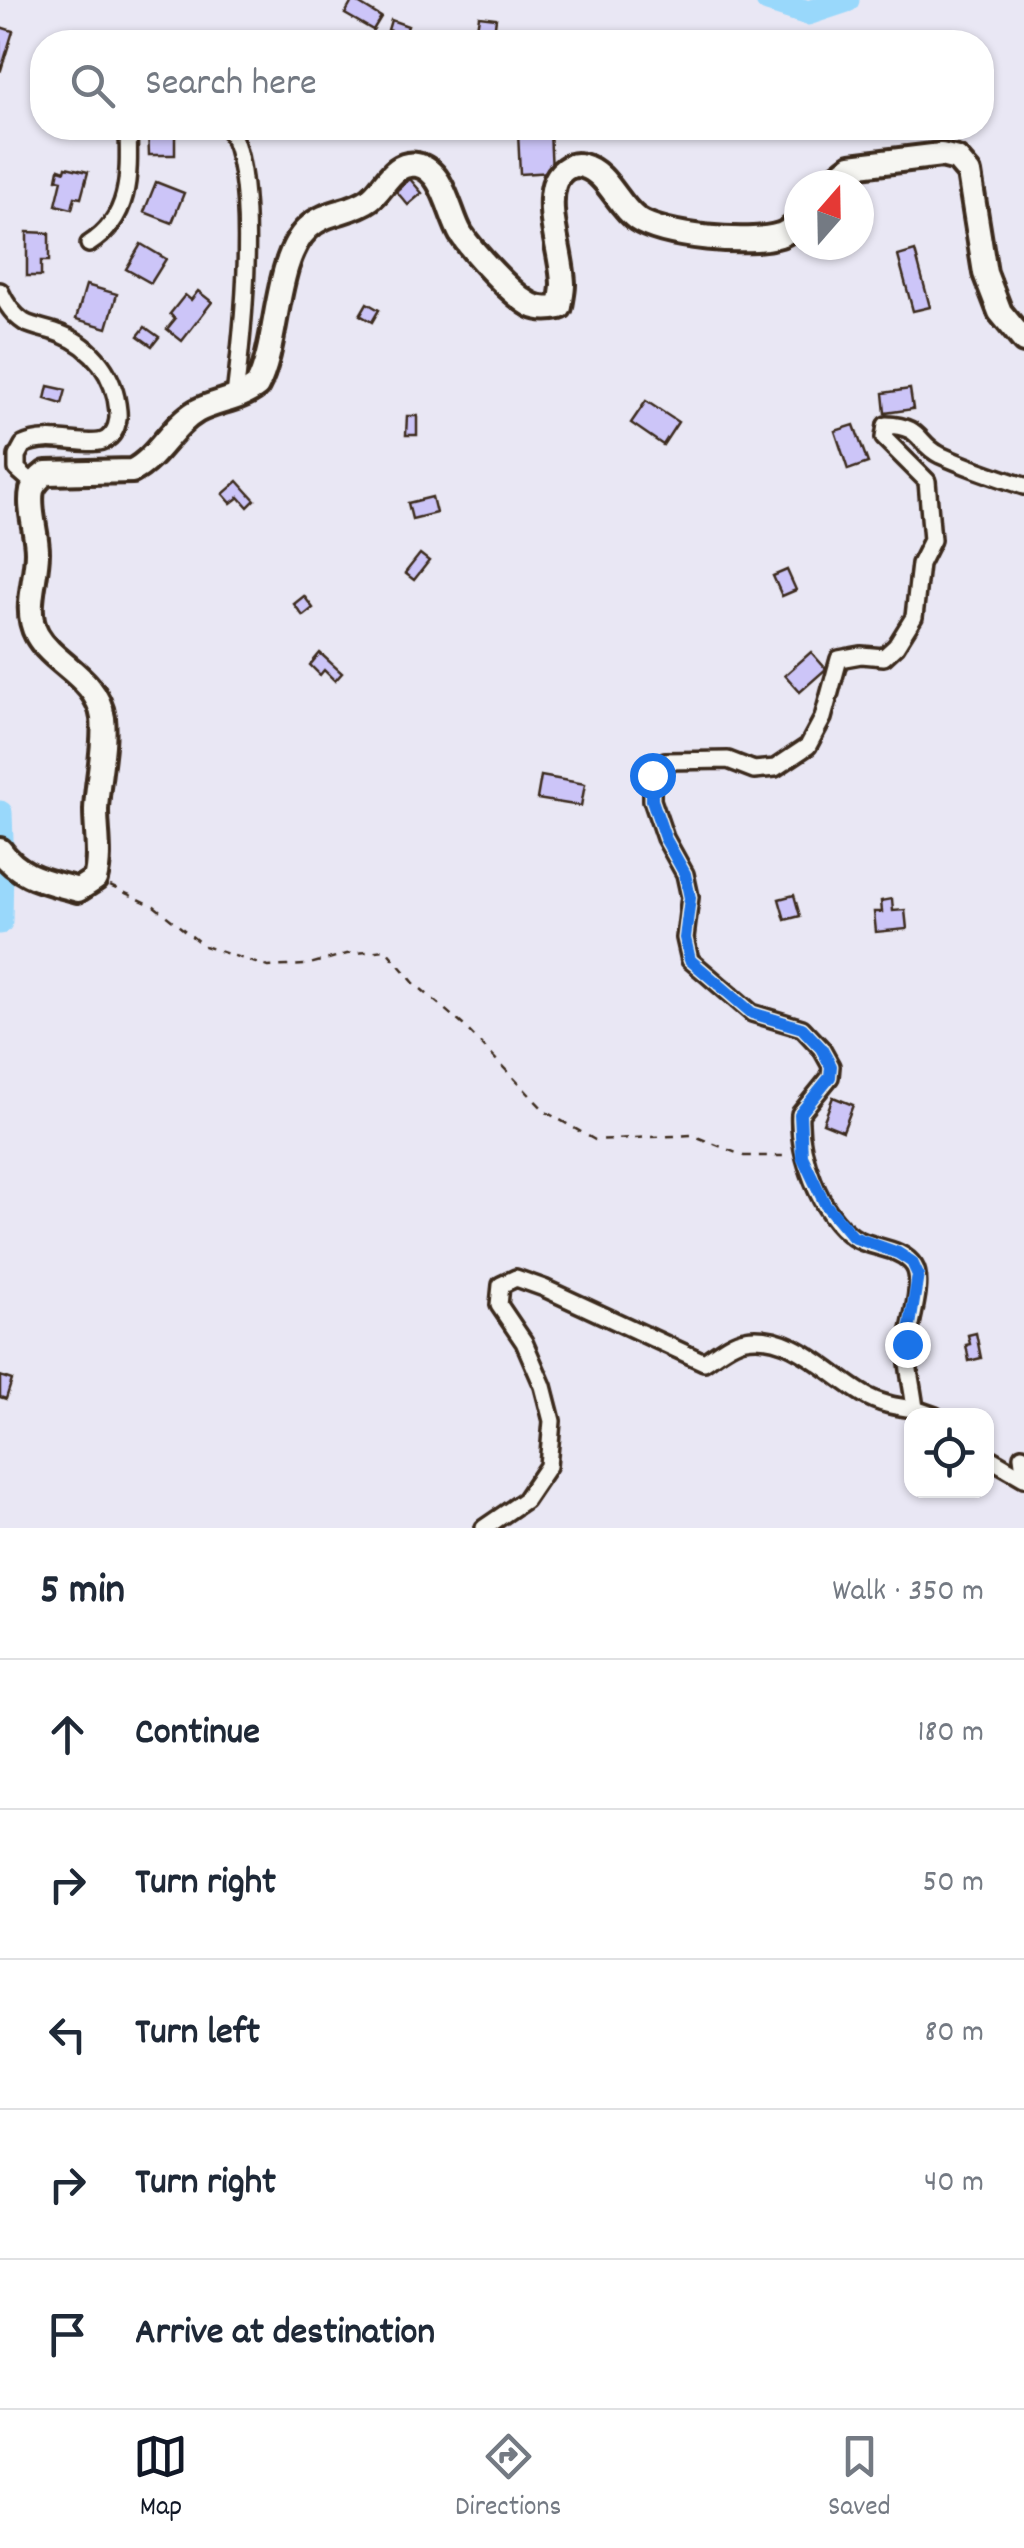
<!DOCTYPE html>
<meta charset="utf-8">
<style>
:root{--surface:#fff;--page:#f2f2f3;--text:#1f2937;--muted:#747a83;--line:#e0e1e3;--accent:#111827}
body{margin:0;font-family:Dekko,sans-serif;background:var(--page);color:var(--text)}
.controls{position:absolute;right:30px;bottom:30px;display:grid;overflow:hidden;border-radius:20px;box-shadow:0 2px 8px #0004}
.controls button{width:90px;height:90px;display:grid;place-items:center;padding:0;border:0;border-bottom:2px solid var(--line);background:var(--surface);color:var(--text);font:50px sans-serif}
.compass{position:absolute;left:784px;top:170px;width:90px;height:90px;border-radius:50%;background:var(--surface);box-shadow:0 2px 8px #0004;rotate:20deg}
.stop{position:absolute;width:30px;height:30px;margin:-22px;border:8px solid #1a73e8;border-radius:50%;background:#fff}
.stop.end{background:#1a73e8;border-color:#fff;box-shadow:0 2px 10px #0008}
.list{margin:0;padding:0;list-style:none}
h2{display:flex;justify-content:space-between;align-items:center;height:130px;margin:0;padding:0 40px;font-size:42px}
h2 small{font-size:32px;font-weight:400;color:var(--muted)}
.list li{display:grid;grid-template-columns:65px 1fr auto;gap:30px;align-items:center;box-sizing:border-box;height:150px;padding:0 40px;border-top:2px solid var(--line)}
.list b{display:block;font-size:38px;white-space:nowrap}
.list em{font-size:32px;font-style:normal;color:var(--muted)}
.icon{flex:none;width:55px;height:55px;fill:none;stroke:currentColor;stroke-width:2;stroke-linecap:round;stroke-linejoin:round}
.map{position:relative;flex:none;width:1024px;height:1528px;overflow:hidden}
.search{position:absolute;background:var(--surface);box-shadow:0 2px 8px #0004;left:30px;right:30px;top:30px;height:110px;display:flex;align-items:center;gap:25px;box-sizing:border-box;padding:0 35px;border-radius:40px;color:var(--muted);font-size:38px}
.sheet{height:880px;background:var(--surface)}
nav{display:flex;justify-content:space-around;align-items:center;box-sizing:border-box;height:140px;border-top:2px solid var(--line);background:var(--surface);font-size:28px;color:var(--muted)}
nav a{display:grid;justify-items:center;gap:5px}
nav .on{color:var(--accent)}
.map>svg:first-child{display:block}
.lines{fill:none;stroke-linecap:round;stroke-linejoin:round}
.river{stroke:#99d8fb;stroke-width:25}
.building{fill:#ccc5f8;stroke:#3b2a1e;stroke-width:2.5}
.street-casing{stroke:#3b2a1e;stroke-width:22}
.secondary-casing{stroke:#3b2a1e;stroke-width:30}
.path{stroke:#3b2a1e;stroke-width:2.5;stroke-dasharray:8 8;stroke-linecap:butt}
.street{stroke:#f6f6f2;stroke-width:15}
.secondary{stroke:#f6f6f2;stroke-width:22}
.route{stroke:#1a73e8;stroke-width:12}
</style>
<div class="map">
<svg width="1024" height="1528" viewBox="0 0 1024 1528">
<rect width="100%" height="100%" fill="#e9e7f4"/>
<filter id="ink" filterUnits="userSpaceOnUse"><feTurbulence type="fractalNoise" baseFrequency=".01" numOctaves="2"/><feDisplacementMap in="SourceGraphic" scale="20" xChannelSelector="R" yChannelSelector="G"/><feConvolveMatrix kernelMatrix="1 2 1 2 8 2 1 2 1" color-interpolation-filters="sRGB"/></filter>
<g filter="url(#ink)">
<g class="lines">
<g class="river">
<path d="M 768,0 L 808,13 L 847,0"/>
<path d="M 0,813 L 1,840"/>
<path d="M 0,922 L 1,864"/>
</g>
</g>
<g class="building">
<path d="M 353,0 L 381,17 L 373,30 L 345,14 Z"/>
<path d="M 479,16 L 496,18 L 493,42 L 475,42 Z"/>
<path d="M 391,20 L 408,26 L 405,35 L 388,30 Z"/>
<path d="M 0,27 L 13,31 L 1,70 L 0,69 Z"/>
<path d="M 443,28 L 473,31 L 472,42 L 442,42 Z"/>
<path d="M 148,128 L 175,128 L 175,155 L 149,155 Z"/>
<path d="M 550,131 L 552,172 L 520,174 L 518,133 Z"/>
<path d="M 66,167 L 88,172 L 81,198 L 75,197 L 72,209 L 56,205 L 62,180 L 57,179 L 59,169 L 65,171 Z"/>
<path d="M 410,179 L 422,193 L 408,205 L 396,191 Z"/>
<path d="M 156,182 L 184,193 L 172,223 L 144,212 Z"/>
<path d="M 27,232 L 49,233 L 49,261 L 41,261 L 41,276 L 27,276 Z"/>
<path d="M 141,244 L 166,259 L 151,283 L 126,269 Z"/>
<path d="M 915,251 L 930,307 L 913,311 L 898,256 Z"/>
<path d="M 86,285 L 117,294 L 107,328 L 76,319 Z"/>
<path d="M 198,291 L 212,302 L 182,341 L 167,329 L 175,319 L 170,314 L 185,295 L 191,300 Z"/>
<path d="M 367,303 L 379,310 L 372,322 L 360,315 Z"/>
<path d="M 145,327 L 159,337 L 152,346 L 138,336 Z"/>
<path d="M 48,386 L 66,390 L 62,404 L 45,399 Z"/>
<path d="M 910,389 L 913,409 L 885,413 L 883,393 Z"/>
<path d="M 646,401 L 678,422 L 663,445 L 631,423 Z"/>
<path d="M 407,416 L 417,416 L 417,435 L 406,435 Z"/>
<path d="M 854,425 L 868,463 L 848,470 L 835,431 Z"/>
<path d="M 238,481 L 255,500 L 248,507 L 239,497 L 231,503 L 223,494 Z"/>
<path d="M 432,497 L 436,513 L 412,519 L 408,503 Z"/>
<path d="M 420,554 L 429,561 L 414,580 L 405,573 Z"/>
<path d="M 787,570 L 796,590 L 782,596 L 773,576 Z"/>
<path d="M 304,596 L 313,608 L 303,616 L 294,604 Z"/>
<path d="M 811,652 L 826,669 L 800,692 L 785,675 Z"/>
<path d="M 320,653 L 342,673 L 335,681 L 324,670 L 320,675 L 310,665 Z"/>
<path d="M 541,776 L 585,784 L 581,806 L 537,799 Z"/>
<path d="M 794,895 L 800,916 L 785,920 L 779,899 Z"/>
<path d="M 892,899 L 893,911 L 905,910 L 907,929 L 876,932 L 874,912 L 882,912 L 881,901 Z"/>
<path d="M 833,1097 L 853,1105 L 843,1131 L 823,1123 Z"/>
<path d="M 976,1333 L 981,1358 L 969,1361 L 966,1345 L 970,1344 L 968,1335 Z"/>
<path d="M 0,1376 L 12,1380 L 6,1399 L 0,1397 Z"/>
</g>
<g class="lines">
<defs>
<g id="street">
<path d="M 229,128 C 259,183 243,331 235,396"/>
<path d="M 89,244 C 132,217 129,173 128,128"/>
<path d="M 0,291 C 5,302 13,315 24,322 C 35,328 49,329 61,334 C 94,347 115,376 118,411 C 119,421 116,433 107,439 C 92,450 50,431 23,445 L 17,456 L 17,469 L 34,484"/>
<path d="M 915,1409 L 935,1416"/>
<path d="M 986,1456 L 1024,1478"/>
<path d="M 1022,1456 L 1024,1471"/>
<path d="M 484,1528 L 525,1500 L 548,1466 L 552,1421 L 543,1386 L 524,1342 L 499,1305 L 501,1285 L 516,1278 L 544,1288 L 704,1362 C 716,1354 732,1341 745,1339 C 790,1331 828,1373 863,1394 C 879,1404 897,1407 915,1409 C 913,1389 907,1368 907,1348 C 908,1327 925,1283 914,1266 C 901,1246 871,1249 853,1237 C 819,1213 798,1153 800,1114 L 830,1077 L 831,1066 L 821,1048 L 802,1028 L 752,1013 L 690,960 L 685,938 L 690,897 L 685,874 L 665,838 L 652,800 L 652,775 L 665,761 L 728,760 L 754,770 L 775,768 L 808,746 L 823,718 L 839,659 L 861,655 L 884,657 L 896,646 L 914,617 L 920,564 L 932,540 L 927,481 L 884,438 L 886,425 C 923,426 916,443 940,455 C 967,467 996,477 1024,486"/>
</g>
<g id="secondary">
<path d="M 827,185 L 851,166 L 941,155 L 957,159 L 969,173 L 985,273 L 1000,312 L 1024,341"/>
<path d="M 0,850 C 20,878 46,881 78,890 L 95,879 C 101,857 96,833 96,810 C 97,780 106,747 103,718 C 97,677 54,665 37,635 C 23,610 37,579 37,552 C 37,532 28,509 32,490 C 35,482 39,478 46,473 L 132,471 C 158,458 171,426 197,411 C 216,401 241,399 257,386 C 279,345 274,259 308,228 C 325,211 351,213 370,199 C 385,188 393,161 417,165 C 444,170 449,214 461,234 C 473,252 511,294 531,305 C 540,310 550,309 560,307 C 561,299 563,292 563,284 C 562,253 546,215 554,185 C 558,172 570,162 583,166 C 607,172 617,205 637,219 C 663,237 750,245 780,235 C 787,233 793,227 799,223"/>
</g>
</defs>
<use href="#street" class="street-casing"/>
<use href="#secondary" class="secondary-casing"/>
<path class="path" d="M 110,886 L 154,906 L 204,946 L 268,967 L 306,965 L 347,954 L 386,950 L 414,983 L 463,1025 L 546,1112 L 595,1140 L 692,1135 L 744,1156 L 788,1156"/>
<use href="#street" class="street"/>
<use href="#secondary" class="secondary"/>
</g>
</g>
<g class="lines" filter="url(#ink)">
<path class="route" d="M 652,775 L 652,800 L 665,838 L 685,874 L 690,898 L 685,938 L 690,960 L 752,1013 L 802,1028 L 821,1048 L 831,1066 L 830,1077 L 800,1114 L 802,1156 L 825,1204 L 853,1237 L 898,1253 L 912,1262 L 918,1275 L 907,1344"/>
</g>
</svg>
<div class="controls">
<button><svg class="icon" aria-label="locate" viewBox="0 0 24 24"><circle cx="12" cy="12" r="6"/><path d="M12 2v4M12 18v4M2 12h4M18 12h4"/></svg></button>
</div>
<svg class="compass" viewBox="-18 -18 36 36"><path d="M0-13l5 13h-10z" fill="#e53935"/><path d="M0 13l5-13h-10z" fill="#747a83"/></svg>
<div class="stop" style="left:652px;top:775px"></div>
<div class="stop end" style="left:907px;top:1344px"></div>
<div class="search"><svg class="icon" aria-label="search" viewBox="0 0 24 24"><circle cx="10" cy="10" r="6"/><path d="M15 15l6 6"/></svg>Search here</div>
</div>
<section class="sheet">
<h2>5 min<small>Walk · 350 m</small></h2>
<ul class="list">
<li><svg class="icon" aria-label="ahead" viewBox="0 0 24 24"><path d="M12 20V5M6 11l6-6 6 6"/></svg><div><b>Continue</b></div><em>180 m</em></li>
<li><svg class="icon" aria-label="right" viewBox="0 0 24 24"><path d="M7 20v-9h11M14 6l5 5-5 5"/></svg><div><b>Turn right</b></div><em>50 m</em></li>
<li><svg class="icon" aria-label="left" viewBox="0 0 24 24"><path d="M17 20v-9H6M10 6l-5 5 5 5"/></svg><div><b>Turn left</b></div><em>80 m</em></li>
<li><svg class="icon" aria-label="right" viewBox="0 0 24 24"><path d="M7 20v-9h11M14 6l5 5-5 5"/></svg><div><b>Turn right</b></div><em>40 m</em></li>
<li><svg class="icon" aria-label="arrive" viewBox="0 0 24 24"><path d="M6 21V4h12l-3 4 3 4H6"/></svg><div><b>Arrive at destination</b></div></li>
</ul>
</section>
<nav>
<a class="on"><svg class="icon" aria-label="map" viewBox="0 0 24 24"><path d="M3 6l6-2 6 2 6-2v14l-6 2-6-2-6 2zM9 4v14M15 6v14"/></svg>Map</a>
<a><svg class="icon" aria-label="directions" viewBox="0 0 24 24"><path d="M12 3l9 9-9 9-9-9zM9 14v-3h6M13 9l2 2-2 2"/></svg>Directions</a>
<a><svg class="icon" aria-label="saved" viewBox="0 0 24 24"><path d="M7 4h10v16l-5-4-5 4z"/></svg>Saved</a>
</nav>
